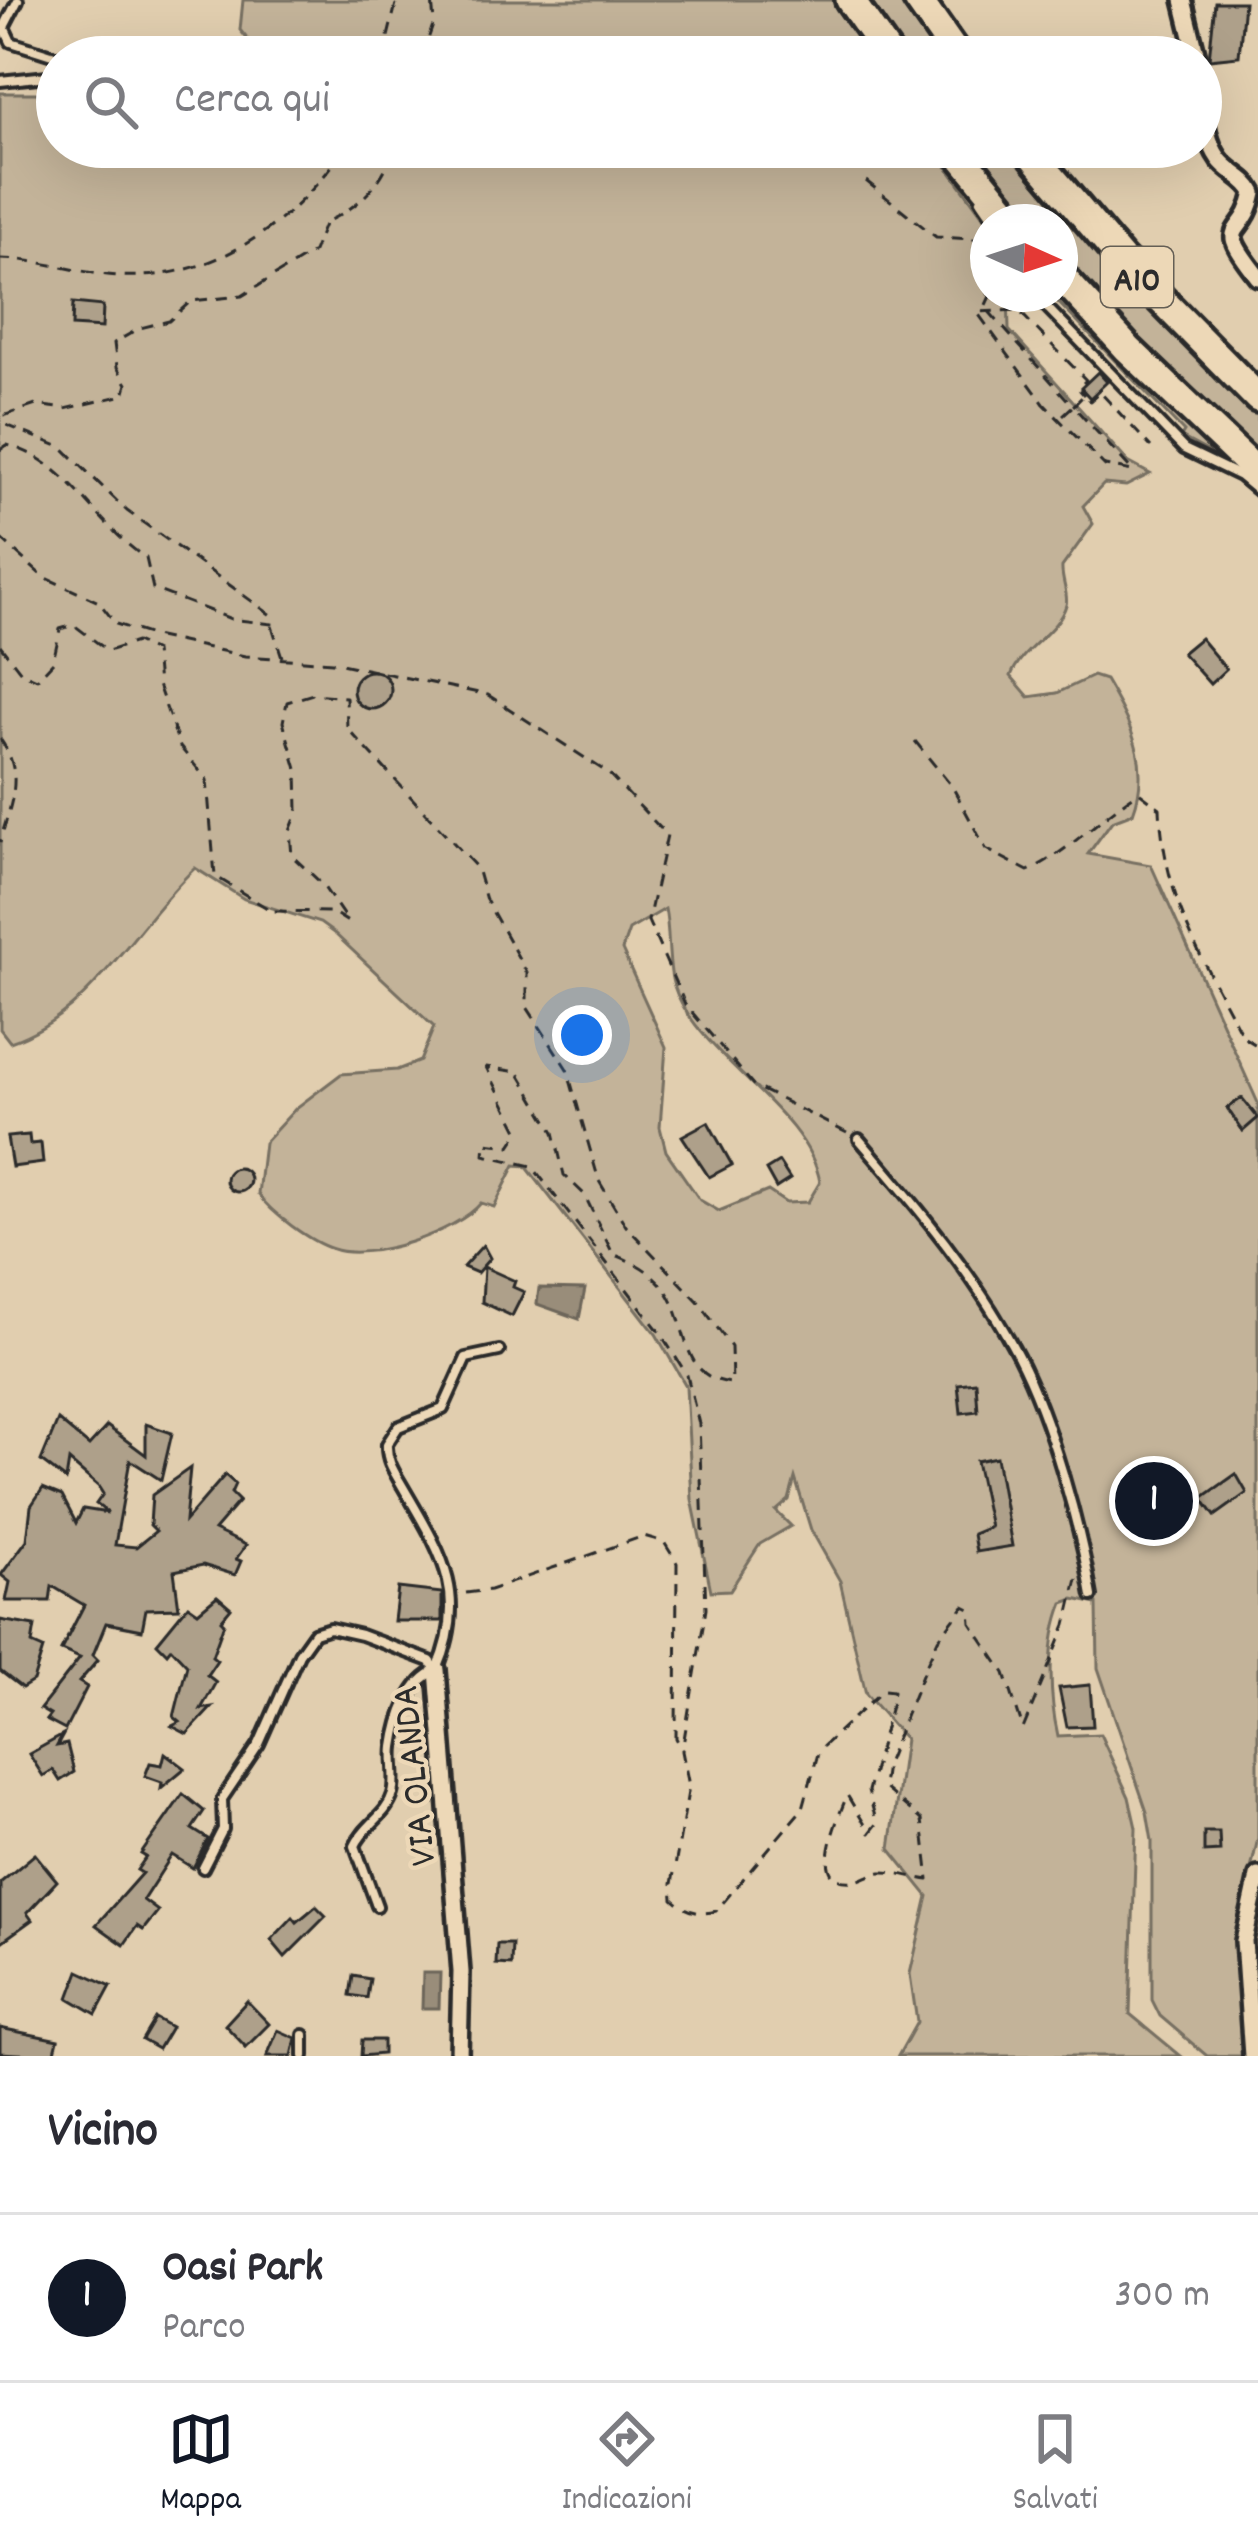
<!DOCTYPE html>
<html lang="it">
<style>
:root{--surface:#fff;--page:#f7f7f7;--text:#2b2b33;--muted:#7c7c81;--line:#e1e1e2;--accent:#111827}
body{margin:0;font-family:Dekko,sans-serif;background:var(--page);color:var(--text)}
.compass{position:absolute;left:970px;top:204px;width:108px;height:108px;border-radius:50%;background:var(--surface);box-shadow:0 12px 48px #0002;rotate:93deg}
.you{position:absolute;left:582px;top:1035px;width:42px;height:42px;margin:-30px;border:9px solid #fff;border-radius:50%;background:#1a73e8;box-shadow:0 0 0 18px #1a73e833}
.badge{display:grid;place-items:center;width:78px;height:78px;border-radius:50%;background:var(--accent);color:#fff;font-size:39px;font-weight:700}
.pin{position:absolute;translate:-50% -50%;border:6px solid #fff;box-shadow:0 3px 12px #0006}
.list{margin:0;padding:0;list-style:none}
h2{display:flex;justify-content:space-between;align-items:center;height:156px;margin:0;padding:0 48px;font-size:51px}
h2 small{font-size:39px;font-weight:400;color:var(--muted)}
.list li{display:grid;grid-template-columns:78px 1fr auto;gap:36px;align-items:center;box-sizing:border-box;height:168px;padding:0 48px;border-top:3px solid var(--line)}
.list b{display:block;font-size:45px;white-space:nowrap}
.list p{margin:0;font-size:39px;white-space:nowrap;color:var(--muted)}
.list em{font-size:39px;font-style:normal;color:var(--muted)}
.icon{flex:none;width:66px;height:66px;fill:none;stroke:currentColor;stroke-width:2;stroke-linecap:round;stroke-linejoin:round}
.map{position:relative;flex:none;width:1258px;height:2056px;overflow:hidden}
.search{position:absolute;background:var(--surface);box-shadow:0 12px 48px #0002;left:36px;right:36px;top:36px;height:132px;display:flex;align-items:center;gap:30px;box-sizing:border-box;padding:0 42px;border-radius:66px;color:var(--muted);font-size:45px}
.sheet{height:324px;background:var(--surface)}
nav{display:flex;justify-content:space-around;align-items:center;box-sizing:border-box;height:168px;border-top:3px solid var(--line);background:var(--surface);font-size:33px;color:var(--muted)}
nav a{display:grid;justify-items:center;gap:6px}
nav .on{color:var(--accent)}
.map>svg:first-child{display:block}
.green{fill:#c3b399;stroke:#776f62;stroke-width:3;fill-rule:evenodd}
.water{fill:#998d7a;stroke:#6d665a;stroke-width:3}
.building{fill:#aea08a;stroke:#2b2b2b;stroke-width:3}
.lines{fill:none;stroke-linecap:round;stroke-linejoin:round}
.lane-casing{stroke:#2b2b2b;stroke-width:16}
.street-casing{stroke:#2b2b2b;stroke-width:24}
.highway-casing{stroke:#2b2b2b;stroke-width:36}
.path{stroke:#2b2b2b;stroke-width:3;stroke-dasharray:12 9;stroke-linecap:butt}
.lane{stroke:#edd8b7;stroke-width:8}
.street{stroke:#edd8b7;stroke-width:15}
.highway{stroke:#edd8b7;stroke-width:27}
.labels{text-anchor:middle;stroke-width:9;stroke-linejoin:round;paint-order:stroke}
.shield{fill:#edd8b7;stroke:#655f55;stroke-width:3}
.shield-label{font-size:36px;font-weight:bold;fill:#2b2b2b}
.street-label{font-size:39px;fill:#2b2b2b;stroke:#edd8b7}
</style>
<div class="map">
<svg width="1258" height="2056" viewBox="0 0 1258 2056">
<rect width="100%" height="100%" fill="#e1ceaf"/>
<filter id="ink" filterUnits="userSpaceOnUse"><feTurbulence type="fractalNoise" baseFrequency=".00833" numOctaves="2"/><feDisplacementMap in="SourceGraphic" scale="24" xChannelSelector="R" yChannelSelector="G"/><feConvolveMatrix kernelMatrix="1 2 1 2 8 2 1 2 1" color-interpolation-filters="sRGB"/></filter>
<g filter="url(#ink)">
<g class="green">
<path d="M 243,0 L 836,0 L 874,57 L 262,57 L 240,30 Z"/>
<path d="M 863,0 L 906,0 L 945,57 L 903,57 Z"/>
<path d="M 0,93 L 36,93 L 57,100 L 57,147 L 933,147 L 988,223 L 988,294 L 1008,294 L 1009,330 L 1128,462 L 1150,474 L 1126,486 L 1104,484 L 1083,506 L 1093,524 L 1062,567 C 1061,580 1069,595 1066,605 C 1058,632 1022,648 1011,676 L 1029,697 L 1057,693 L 1093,676 L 1105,680 C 1130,723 1152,763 1133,813 L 1112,821 L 1088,854 L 1151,865 L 1258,1103 L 1258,1838 L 1234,1945 L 1244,2056 L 1207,2056 L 1160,2016 L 1152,2000 L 1152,1841 L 1147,1812 L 1098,1668 L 1097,1604 L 1074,1599 L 1063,1603 C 1047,1642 1049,1696 1058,1736 L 1100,1734 L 1129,1797 L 1136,1828 L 1130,2014 L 1181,2056 L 898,2056 L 917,2022 L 910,1974 L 928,1896 L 890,1849 L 905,1739 L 866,1694 L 840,1581 L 811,1530 L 795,1478 L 789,1500 L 776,1511 L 791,1526 L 760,1544 L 730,1590 L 711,1591 L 692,1499 L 686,1386 L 656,1334 L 526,1166 L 515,1165 L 494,1207 L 481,1203 C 457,1232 369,1262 333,1249 C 310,1242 271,1213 258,1194 L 264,1143 L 296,1108 L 341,1074 L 397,1070 L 420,1061 L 434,1027 L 335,934 L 320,923 L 244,899 L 195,868 C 135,924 93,1014 10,1042 L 0,1029 ZM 665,909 C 670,932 667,960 673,983 C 695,1056 807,1108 820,1182 L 808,1202 L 786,1203 L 768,1191 L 719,1211 L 700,1200 L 666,1151 L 660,1127 L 666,1047 L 622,950 L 629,930 Z"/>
<path d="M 969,147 L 1013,147 L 1158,315 L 1258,412 L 1258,457 L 1060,258 L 1060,222 L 1030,222 Z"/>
<path d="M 1050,294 L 1060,294 L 1211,447 L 1209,452 L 1181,437 L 1184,432 Z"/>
</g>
<g class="water">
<path d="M 539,1288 L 585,1289 L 579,1319 L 537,1304 Z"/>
<path d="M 423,1973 L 440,1973 L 439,2008 L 422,2008 Z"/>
</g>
<g class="building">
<path d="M 1215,2 L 1244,2 L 1239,56 L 1209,59 Z"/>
<path d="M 73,303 L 103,306 L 102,328 L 72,326 Z"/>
<path d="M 1098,372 L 1107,382 L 1090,398 L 1081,388 Z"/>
<path d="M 1200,638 L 1226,669 L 1210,684 L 1182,653 Z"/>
<circle cx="372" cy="690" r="19"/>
<path d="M 1242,1098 L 1258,1118 L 1243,1131 L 1227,1108 Z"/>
<path d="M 708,1122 L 732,1165 L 709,1177 L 682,1136 Z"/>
<path d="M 29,1135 L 30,1144 L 41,1143 L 43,1163 L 12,1167 L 7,1137 Z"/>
<path d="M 779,1162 L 790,1179 L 776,1188 L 766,1170 Z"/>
<circle cx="238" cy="1180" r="12"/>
<path d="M 483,1245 L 490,1258 L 477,1273 L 463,1267 Z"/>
<path d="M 484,1267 L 515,1281 L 513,1287 L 524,1292 L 512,1316 L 482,1302 Z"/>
<path d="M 976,1382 L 978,1411 L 961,1413 L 958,1384 Z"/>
<path d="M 58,1420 L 89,1446 L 107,1426 L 146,1455 L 146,1424 L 172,1433 L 161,1480 L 130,1460 L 115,1545 L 136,1547 L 156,1531 L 150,1525 L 152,1495 L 190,1468 L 185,1521 L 225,1475 L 235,1484 L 231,1493 L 239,1501 L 214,1530 L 246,1545 L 236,1559 L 241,1561 L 235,1575 L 203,1565 L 174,1571 L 179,1608 L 146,1609 L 142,1630 L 106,1623 L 93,1655 L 98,1660 L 79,1682 L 87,1687 L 65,1730 L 46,1720 L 50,1715 L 40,1709 L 80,1658 L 61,1650 L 84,1605 L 52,1586 L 50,1601 L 6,1601 L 10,1582 L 1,1575 L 27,1540 L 31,1506 L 43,1488 L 62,1496 L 76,1523 L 83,1509 L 108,1513 L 96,1504 L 103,1494 L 98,1486 L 69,1461 L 66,1480 L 41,1461 Z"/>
<path d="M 996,1457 L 1012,1546 L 976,1552 L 973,1534 L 990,1527 L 976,1461 Z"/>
<path d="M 1236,1474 L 1247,1493 L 1215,1516 L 1202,1498 Z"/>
<path d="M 398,1588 L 442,1593 L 442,1621 L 394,1621 Z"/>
<path d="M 217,1596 L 231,1608 L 221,1620 L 224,1623 L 212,1656 L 217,1660 L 207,1675 L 216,1682 L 201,1709 L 212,1707 L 187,1734 L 172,1726 L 180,1722 L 174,1717 L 187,1665 L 171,1648 L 167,1653 L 157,1643 L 188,1605 L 198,1612 Z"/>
<path d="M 0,1620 L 35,1626 L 32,1644 L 43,1649 L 33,1681 L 22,1688 L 0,1671 Z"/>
<path d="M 1090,1685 L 1093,1726 L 1067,1727 L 1059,1688 Z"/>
<path d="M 63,1735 L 57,1746 L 67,1744 L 74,1772 L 60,1781 L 53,1770 L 43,1776 L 29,1754 Z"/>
<path d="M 165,1753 L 185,1768 L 161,1788 L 162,1782 L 145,1776 L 150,1763 L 162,1765 Z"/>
<path d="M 183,1794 L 204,1811 L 192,1829 L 208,1839 L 193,1868 L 172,1855 L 143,1900 L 158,1911 L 143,1930 L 137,1926 L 124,1945 L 96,1925 L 142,1873 L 137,1870 L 146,1857 L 141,1854 Z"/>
<path d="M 1204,1832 L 1219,1832 L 1220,1851 L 1204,1852 Z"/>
<path d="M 35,1854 L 57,1881 L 27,1913 L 32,1920 L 0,1943 L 0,1883 Z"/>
<path d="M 316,1906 L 326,1916 L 285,1957 L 271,1940 L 293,1917 L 297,1922 Z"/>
<path d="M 497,1944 L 512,1944 L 511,1965 L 496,1964 Z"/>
<path d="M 79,1971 L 111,1986 L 96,2014 L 69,1998 Z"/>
<path d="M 353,1976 L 370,1979 L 367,1998 L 350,1995 Z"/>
<path d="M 247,2001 L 269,2024 L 246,2047 L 225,2025 Z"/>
<path d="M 155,2018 L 171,2027 L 158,2049 L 142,2040 Z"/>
<path d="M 0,2028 L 58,2040 L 54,2056 L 0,2053 Z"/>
<path d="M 278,2030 L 296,2038 L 292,2056 L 267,2056 Z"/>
<path d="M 362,2040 L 383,2040 L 383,2054 L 361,2056 Z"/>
</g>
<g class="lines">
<defs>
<g id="lane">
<path d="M 18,0 L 4,27 L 11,42 L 58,57"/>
<path d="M 0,81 L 57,75"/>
<path d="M 981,200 L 996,222"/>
<path d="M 1034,294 L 1184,449 L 1240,476 L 1258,491"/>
<path d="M 859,1139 C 917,1206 977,1277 1018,1356 C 1051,1420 1080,1526 1092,1596"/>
<path d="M 203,1868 L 223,1829 L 222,1799 L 259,1744 L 299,1654 L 314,1633 L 330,1628 L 361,1635 L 430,1661 L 436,1669"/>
<path d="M 377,1906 L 355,1846 C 364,1825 387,1816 393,1794 C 397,1780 392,1762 394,1747 C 398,1718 410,1681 437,1670 C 470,1594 440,1551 403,1487 C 395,1473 386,1461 387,1444 L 398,1427 L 443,1409 L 466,1358 L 499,1351"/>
<path d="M 304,2035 L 304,2056"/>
</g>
<g id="street">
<path d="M 1183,0 L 1197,57"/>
<path d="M 1201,81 C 1205,107 1203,137 1219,159 C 1229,173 1246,177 1254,193 C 1244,242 1212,219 1258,277"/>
<path d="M 437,1670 L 461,1972 L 459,2056"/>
<path d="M 1252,2056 L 1244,1941 L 1258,1876"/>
</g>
<g id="highway">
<path d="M 850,0 L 890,57"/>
<path d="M 918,0 L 958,57"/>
<path d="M 954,147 L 1015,222"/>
<path d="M 1026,147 L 1122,260 L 1258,398"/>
<path d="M 1060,275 L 1128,349 L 1258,473"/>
</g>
</defs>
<use href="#lane" class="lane-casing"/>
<use href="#street" class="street-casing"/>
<use href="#highway" class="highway-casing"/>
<g class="path">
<path d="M 383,57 L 397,0"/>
<path d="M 422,57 L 434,22 L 432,0"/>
<path d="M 866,181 L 936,237 L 974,239 L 988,254"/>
<path d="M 0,259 C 35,259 65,269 100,274 C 204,289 289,229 346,147"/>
<path d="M 991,294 L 985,307 L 1073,406 L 1084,395 L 1090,401 L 1100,392 L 1151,447"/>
<path d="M 1063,415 L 1073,406 L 1133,471 L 1105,466 L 1044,404 L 977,312 L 1018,310 L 1086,380 L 1078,388 L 1084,395"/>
<path d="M 0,450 L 7,445 C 69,461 97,527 146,558 L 153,589 L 231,619 L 272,624 L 271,615 L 127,511 L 63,448 L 6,425 L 6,415 L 36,405 L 65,409 L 124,395 L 127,384 L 117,367 L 114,343 L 140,328 L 169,321 L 191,301 L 242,296 L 313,252 L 325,222 C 359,208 384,182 394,147"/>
<path d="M 0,538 L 42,576 L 99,602 L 116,624 L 154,636 L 245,656 L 332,662 L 488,695 L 608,773 L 667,835 L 648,921 L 685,1004 L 754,1086 L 847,1133"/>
<path d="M 272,626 L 282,657"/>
<path d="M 0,645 L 21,672 L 37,679 L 53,662 L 60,629 L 74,625 L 108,651 L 136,642 L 155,651 L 158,685 L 180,747 L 207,780 L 215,876 L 272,911 L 332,912 L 348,922 L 321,883 L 292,856 L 290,831 L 298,811 L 297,769 L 283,722 L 287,702 L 313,694 L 346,697 L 347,728 L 477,868 L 486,900 L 527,973 L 527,1007 L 567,1069 L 599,1181 L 626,1226 L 698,1301 L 731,1347 L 732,1383 C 675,1378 692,1319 661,1284 C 647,1268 631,1261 613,1254 L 584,1194 L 564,1175 L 554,1132 L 518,1072 L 486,1067 L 519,1132 L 510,1146 L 485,1143 L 484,1155 L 532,1166 L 659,1331 L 687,1375 L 699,1424 L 706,1609 L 682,1751 L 689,1786 L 672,1884 L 673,1899 C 686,1911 699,1916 716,1911 L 803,1808 L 819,1750 L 883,1690 L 893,1691 L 892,1702 L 868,1791 L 877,1824 L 870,1833 L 847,1795 C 840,1815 805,1886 853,1881 C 862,1881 871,1873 881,1872 C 895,1871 914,1878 929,1880 L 922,1820 L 883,1787 L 886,1764 L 923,1672 L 938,1639 L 964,1606 L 970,1609 L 971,1623 L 1005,1673 L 1023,1729 L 1066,1625 L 1077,1579"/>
<path d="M 0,739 C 26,775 10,804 0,842"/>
<path d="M 915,741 L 953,788 L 986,849 L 1028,871 C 1069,852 1100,817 1139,792 L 1160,808 C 1164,900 1202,958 1243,1037 L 1258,1046"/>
<path d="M 466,1593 L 490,1590 L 644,1536 L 664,1542 L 677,1563 L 676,1738 L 682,1749"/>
</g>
<use href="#lane" class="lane"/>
<use href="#street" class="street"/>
<use href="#highway" class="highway"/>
</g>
</g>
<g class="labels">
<rect class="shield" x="1101" y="247" width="72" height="60" rx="9"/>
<g class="shield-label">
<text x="1137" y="290">A10</text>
</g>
<g class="street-label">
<text transform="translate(411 1776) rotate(-96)" y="14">VIA OLANDA</text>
</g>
</g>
</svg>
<svg class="compass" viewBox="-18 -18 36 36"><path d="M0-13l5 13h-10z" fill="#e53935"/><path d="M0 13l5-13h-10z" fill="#7c7c81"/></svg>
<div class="you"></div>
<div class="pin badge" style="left:1154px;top:1501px">1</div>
<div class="search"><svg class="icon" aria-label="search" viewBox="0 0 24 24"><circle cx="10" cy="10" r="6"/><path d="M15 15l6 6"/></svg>Cerca qui</div>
</div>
<section class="sheet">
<h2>Vicino<small></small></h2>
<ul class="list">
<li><span class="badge">1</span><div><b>Oasi Park</b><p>Parco</p></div><em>300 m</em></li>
</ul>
</section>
<nav>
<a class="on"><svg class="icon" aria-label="map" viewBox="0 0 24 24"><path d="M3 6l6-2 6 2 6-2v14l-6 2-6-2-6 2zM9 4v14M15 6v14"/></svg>Mappa</a>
<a><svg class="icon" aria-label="directions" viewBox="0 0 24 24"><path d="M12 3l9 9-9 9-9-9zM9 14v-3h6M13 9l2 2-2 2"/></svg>Indicazioni</a>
<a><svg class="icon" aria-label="saved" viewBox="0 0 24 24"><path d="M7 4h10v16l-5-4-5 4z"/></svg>Salvati</a>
</nav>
